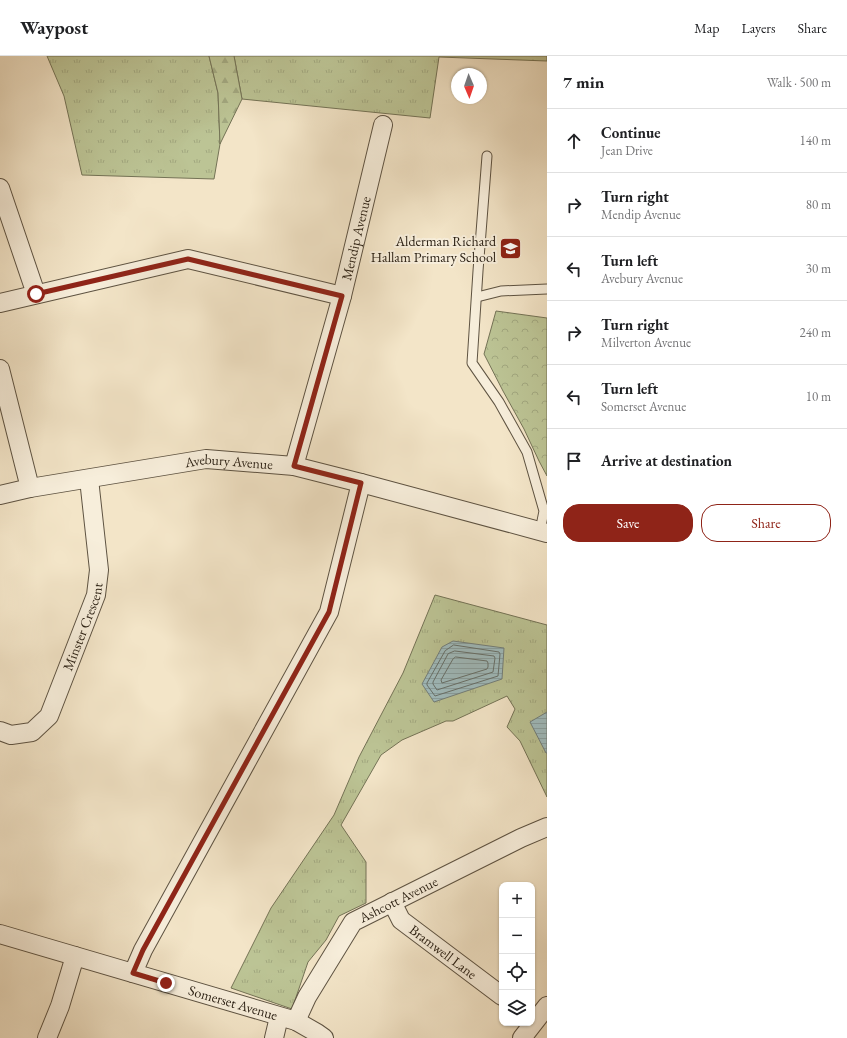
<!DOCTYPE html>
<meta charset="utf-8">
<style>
:root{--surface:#fff;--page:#f2f2f2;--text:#202124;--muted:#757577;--line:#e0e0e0;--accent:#8f2418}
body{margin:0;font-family:"EB Garamond",serif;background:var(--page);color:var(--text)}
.controls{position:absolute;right:12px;bottom:12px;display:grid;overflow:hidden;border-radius:8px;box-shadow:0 1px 3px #0004}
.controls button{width:36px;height:36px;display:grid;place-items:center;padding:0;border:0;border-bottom:1px solid var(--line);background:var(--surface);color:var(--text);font:20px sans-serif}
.compass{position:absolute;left:451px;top:12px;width:36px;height:36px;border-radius:50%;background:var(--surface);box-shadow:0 1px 3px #0004;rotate:178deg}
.stop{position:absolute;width:12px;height:12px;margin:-9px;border:3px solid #8f2418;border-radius:50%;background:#fff}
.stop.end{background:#8f2418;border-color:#fff;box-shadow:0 1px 4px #0008}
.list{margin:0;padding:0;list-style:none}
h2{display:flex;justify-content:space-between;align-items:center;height:52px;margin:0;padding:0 16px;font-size:17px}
h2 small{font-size:13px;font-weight:400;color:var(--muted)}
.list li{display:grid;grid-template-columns:26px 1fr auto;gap:12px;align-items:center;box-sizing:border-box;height:64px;padding:0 16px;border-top:1px solid var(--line)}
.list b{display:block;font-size:15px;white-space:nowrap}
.list p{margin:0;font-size:13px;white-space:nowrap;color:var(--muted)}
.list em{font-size:13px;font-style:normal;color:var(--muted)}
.actions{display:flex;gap:8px;padding:12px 16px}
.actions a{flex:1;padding:9px 0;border:1px solid var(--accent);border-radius:16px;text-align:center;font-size:14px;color:var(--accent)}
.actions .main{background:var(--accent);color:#fff}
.icon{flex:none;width:22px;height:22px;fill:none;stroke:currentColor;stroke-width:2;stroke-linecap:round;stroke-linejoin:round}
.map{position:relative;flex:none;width:547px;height:982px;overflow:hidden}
header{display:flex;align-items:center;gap:24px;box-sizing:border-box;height:56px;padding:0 20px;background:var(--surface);border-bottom:1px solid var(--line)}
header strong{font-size:19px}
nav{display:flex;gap:22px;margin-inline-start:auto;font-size:14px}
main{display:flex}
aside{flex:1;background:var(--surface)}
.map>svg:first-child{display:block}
.grass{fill:url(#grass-tufts);stroke:#747356}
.forest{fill:url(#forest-firs);stroke:#747356}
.park{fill:url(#park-crowns);stroke:#747356}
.water{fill:url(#water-rules);stroke:#727f7c}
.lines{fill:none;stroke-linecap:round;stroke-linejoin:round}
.shore{stroke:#66706b;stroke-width:1}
.lane-casing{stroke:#5e5342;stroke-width:11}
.street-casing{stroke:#5e5342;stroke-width:20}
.lane{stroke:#f7eedb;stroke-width:9}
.street{stroke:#f7eedb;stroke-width:18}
.route{stroke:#8f2418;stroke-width:5}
.labels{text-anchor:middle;stroke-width:4;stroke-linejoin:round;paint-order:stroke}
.street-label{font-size:14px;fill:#2c2216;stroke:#f7eedb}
.poi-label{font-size:14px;fill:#2c2216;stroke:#f7eedb;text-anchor:end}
</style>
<header>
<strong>Waypost</strong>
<nav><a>Map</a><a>Layers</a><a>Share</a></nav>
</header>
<main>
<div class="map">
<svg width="547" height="982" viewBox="0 0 547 982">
<defs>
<pattern id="grass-tufts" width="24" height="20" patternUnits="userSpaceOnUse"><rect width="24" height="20" fill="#bcc495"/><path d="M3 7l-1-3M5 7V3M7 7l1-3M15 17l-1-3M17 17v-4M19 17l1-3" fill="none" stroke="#a2a880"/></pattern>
<pattern id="forest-firs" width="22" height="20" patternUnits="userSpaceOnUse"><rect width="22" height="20" fill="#bcc495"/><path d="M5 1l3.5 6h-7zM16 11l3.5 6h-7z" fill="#a2a880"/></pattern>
<pattern id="park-crowns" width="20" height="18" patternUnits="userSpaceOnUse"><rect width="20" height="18" fill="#bcc495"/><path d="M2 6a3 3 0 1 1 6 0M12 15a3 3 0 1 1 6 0" fill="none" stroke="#a2a880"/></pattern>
<pattern id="water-rules" width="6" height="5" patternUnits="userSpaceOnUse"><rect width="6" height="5" fill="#a0bdc0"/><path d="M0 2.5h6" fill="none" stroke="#8aa2a4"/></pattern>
</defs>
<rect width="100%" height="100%" fill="#f3e5c8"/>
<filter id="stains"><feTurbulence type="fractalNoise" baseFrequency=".005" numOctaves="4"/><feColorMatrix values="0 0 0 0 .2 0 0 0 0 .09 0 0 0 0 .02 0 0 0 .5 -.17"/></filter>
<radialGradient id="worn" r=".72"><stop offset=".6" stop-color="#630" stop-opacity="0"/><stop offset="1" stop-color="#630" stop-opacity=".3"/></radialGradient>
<g class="grass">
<path d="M 47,0 L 209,0 L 218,37 L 220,88 L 214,123 L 82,119 L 64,40 Z"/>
<path d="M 234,0 L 547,0 L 547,5 L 439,1 L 430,62 L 242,43 Z"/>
<path d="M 435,539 L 547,569 L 547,741 L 520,685 L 507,671 L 515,653 L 507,640 L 453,665 L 446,665 L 402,684 L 381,699 L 341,769 L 366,806 L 366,847 L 339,860 L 326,884 L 308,906 L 292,953 L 231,932 L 271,852 L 334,759 L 359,701 L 403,617 Z"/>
</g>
<path class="forest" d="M 209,0 L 234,0 L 242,43 L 220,88 L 218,37 Z"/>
<path class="park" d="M 496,255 L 547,262 L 547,420 L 539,405 L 524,373 L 503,335 L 484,298 Z"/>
<g class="water">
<path d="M 453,585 L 504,592 L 502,623 L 434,646 L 422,628 L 442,591 Z"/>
<path d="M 547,656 L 547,697 L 546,697 L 530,666 Z"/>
</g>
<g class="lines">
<g class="shore">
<path d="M 454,589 L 499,596 L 500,598 L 498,620 L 435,640 L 427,629 L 427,627 L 445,595 Z"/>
<path d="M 455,595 L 494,600 L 495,602 L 493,616 L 437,634 L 433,628 L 433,626 L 448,598 Z"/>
<path d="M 456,601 L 487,605 L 488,607 L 488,611 L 487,613 L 442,627 L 441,624 L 453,603 Z"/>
</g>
<defs>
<g id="lane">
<path d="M 487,100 L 478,215 L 472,307 L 499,346 L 527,396 L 544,455 L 540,475"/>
<path d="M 477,241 L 501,235 L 547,233"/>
</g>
<g id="street">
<path d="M 0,132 L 36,238"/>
<path d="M 0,247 L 188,203 L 342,240"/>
<path d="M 0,313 L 30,432"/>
<path id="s1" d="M 294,410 L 342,240 L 383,69"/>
<path id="s2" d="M 0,439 L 30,432 L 206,403 L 294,410 L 361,427 L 547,477"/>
<path id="s3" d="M 0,675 L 11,679 L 32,676 L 49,660 L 96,539 L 99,514 L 89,423"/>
<path id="s4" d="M 392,846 L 401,864 L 502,940"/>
<path id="s5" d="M 0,878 L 296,965 L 317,977 L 324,982"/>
<path d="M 133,917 L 143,894 L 329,556 L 361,427"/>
<path id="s6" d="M 296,965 L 307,941 L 353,866 L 521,782 L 547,771"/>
<path d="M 47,982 L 60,950 L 75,900"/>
<path d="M 274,982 L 279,961"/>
<path d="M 522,982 L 547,950"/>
</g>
</defs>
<use href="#lane" class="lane-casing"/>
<use href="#street" class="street-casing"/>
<use href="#lane" class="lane"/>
<use href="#street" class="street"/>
</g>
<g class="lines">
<path class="route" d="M 36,238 L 188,203 L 342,240 L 294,410 L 361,427 L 329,556 L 143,894 L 133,917 L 166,927"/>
</g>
<defs>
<symbol id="school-square" viewBox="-11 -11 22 22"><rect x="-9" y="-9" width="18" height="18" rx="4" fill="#8f2418" stroke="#f7eedb"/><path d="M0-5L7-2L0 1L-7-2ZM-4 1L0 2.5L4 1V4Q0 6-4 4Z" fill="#fff"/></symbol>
</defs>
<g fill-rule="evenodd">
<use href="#school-square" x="498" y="180" width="25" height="25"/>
</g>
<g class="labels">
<g class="street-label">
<text dy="5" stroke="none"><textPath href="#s1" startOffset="236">Mendip Avenue</textPath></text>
<text dy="5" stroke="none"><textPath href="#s2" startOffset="232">Avebury Avenue</textPath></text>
<text dy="5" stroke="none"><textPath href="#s3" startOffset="152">Minster Crescent</textPath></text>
<text dy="5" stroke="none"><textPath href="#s6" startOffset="165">Ashcott Avenue</textPath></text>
<text dy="5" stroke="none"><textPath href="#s4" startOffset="73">Bramwell Lane</textPath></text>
<text dy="5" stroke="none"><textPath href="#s5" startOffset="243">Somerset Avenue</textPath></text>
</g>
<g class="poi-label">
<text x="496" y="190">Alderman Richard<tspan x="496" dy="16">Hallam Primary School</tspan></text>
</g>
</g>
<rect width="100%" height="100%" filter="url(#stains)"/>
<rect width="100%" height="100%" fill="url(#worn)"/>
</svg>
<div class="controls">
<button>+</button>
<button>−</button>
<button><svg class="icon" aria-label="locate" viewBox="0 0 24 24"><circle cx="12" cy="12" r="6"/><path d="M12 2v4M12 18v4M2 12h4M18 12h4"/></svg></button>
<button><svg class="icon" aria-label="layers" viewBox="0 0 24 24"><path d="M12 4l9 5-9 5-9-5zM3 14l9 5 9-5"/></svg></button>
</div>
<svg class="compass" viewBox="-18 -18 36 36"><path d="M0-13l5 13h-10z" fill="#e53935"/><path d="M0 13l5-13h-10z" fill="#757577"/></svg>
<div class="stop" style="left:36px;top:238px"></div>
<div class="stop end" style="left:166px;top:927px"></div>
</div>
<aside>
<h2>7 min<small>Walk · 500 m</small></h2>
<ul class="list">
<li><svg class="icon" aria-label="ahead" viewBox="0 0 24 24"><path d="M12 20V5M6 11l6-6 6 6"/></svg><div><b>Continue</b><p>Jean Drive</p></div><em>140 m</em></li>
<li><svg class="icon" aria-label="right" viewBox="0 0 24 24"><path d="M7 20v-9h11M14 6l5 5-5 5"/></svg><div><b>Turn right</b><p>Mendip Avenue</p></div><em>80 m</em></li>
<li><svg class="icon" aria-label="left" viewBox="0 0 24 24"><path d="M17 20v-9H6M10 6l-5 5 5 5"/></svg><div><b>Turn left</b><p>Avebury Avenue</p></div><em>30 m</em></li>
<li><svg class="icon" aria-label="right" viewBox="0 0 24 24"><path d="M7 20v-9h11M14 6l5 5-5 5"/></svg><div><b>Turn right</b><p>Milverton Avenue</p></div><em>240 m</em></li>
<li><svg class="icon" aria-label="left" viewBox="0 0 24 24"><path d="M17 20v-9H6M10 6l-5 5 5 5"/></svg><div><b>Turn left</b><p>Somerset Avenue</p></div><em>10 m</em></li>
<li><svg class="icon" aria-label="arrive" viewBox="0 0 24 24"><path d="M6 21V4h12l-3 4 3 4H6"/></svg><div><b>Arrive at destination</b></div></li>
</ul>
<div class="actions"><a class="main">Save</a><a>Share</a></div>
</aside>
</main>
